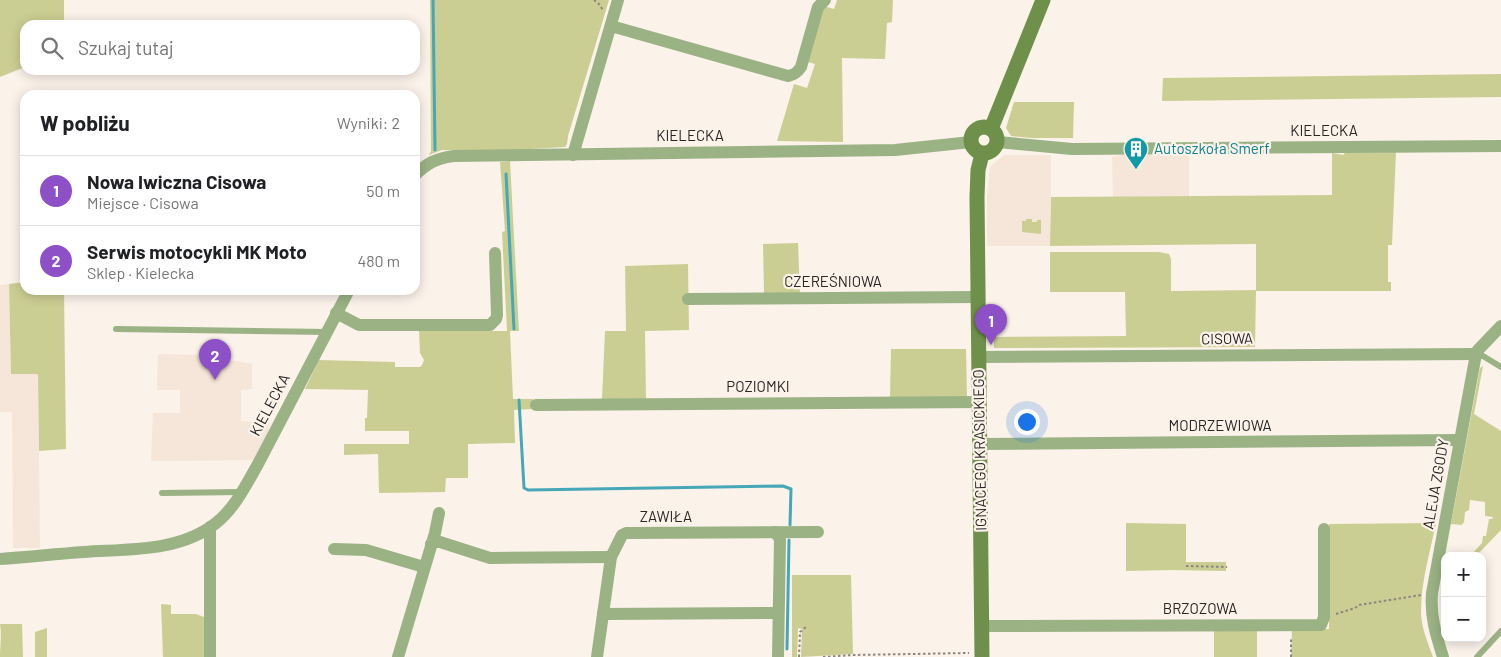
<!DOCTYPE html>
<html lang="pl">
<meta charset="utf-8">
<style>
:root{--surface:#fff;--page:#f6f6f6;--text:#202124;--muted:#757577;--line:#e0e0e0;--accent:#8e50c6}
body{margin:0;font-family:Barlow,sans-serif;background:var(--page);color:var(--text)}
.controls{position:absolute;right:15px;bottom:15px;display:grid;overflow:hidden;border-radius:10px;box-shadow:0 2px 12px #0003}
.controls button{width:45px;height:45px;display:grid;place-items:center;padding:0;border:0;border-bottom:1px solid var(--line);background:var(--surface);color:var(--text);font:25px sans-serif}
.you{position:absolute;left:1026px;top:421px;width:18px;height:18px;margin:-12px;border:4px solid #fff;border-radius:50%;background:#1a73e8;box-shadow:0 0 0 8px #1a73e833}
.badge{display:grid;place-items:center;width:32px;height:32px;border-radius:50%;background:var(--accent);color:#fff;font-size:16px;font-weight:700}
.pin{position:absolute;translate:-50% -41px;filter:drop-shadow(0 1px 2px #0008)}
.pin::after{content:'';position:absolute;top:26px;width:18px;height:15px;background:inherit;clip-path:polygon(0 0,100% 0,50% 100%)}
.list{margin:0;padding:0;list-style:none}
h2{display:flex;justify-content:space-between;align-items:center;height:65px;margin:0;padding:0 20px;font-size:21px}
h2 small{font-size:16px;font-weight:400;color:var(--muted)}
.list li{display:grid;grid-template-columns:32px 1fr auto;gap:15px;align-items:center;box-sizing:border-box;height:70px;padding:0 20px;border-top:1px solid var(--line)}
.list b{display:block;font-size:19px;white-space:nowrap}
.list p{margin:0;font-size:16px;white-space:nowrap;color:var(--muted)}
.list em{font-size:16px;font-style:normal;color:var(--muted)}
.icon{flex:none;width:28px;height:28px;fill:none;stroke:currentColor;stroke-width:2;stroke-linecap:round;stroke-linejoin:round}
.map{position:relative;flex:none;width:1501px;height:657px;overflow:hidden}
.search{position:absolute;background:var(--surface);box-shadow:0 2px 12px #0003;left:20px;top:20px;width:400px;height:55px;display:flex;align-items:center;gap:12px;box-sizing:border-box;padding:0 18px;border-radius:15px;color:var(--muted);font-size:19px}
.panel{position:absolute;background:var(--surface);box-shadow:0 2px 12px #0003;left:20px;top:90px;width:400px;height:205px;border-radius:15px}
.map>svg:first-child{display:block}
.built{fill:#f5e6d9}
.green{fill:#cbce93}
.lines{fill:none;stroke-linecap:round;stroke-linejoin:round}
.stream{stroke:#45a7b7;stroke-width:3}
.path{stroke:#8b857f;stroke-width:2;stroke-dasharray:2.5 2.5;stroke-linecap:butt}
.lane{stroke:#9ab284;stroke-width:6}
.street{stroke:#9ab284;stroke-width:12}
.secondary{stroke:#6f904b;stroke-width:15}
.labels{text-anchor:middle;stroke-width:4.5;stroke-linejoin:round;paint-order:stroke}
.street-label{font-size:15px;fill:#282522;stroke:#fbf2ea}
.culture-label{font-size:15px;fill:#0d838f;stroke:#fbf2ea;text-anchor:start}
</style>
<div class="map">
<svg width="1501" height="657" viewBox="0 0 1501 657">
<rect width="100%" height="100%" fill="#fbf2ea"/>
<g class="built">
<path d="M 1189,154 L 1189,196 L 1113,197 L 1112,157 L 1119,156 L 1119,155 Z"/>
<path d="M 1004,155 L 1051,155 L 1050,246 L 987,246 L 987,197 L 990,167 Z"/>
<path d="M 9,284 L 11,374 L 38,374 L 40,548 L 13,548 L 12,412 L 0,412 L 0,285 Z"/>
<path d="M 158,354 L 211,355 L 220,360 L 237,361 L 252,364 L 252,389 L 241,390 L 241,421 L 271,423 L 268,429 L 268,432 L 254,460 L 151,461 L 153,413 L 180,413 L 180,390 L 157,390 Z"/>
</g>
<g class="green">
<path d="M 0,0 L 64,0 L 64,25 L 25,25 L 25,67 L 0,77 Z"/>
<path d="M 430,0 L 609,0 L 568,136 L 567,144 L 565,147 L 513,150 L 442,150 L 429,155 L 431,151 Z"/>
<path d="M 837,0 L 893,0 L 892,22 L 887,23 L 885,59 L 842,58 L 843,142 L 777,141 L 794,84 L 807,88 L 815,64 L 808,62 L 824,6 L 834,9 Z"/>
<path d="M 1501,74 L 1501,97 L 1162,101 L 1163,78 Z"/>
<path d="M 1014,102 L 1074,102 L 1073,138 L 1031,138 L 1011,136 L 1006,128 Z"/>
<path d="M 1396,152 L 1392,245 L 1388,245 L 1388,282 L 1391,282 L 1391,291 L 1256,291 L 1255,347 L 994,348 L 994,341 L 990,341 L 990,337 L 1126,336 L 1125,292 L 1050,292 L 1050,252 L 1159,252 L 1169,254 L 1171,259 L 1171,291 L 1256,290 L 1256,244 L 1050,246 L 1051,197 L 1332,195 L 1332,153 L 1343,155 L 1345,153 Z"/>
<path d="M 510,161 L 519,331 L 510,331 L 513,399 L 533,399 L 533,409 L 514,410 L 515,443 L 468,444 L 468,478 L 446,478 L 445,492 L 379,493 L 378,454 L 344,455 L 344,444 L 409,444 L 409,431 L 365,431 L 365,418 L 367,418 L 368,390 L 305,389 L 319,360 L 395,362 L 395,367 L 420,367 L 422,365 L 424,360 L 420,353 L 419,331 L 507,331 L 502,232 L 505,231 L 500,162 Z"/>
<path d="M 1026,219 L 1032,219 L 1032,222 L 1037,222 L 1037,220 L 1041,220 L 1041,234 L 1022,232 L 1022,221 L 1026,221 Z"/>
<path d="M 798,243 L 800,293 L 764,293 L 763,244 Z"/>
<path d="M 688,264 L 689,330 L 645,331 L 646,399 L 602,399 L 605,331 L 626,331 L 625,266 Z"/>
<path d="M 25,282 L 25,290 L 64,290 L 66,449 L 39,451 L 38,374 L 11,374 L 9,284 Z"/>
<path d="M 891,349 L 966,349 L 967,397 L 890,397 Z"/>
<path d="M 1483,366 L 1474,414 L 1501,431 L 1501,530 L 1476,556 L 1470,556 L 1482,543 L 1483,536 L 1486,536 L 1489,519 L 1492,519 L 1493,517 L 1485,516 L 1485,502 L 1470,500 L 1469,510 L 1465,512 L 1464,523 L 1463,523 L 1462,525 L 1451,524 L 1480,368 Z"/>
<path d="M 1126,523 L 1186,524 L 1186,562 L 1226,562 L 1226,571 L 1171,570 L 1126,571 Z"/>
<path d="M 1436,523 C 1430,552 1421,582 1421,612 C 1421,627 1428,643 1433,657 L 1291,657 L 1292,630 L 1329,629 L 1329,524 Z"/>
<path d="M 792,575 L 851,575 L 853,654 L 801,657 L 802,629 L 798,628 L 797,657 L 792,657 Z"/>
<path d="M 161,604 L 171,605 L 171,614 L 196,614 L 204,617 L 204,657 L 163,657 Z"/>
<path d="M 0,624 L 22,624 L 23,657 L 0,657 C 0,646 2,635 0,624 Z"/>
<path d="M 47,628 L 47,657 L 35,657 L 35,632 Z"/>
<rect x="1214" y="631" width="43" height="26"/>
</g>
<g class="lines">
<g class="stream">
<path d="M 433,0 L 435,150"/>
<path d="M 506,174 L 514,329"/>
<path d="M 519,400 L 524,488 L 528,490 L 783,486 L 791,489 L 790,525"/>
<path d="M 787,649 L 789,540"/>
</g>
<g class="path">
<path d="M 594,0 L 599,4 L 603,10"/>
<path d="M 1186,566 L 1227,567"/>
<path d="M 1336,614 L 1355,608 L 1359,605 L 1421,595"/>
<path d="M 799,657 L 800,632 L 806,627"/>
<path d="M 823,657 L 853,655 L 969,653"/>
<path d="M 1291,657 L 1291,637"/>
</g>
<g class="lane">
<path d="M 116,329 L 327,332"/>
<path d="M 1476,354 L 1483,356 L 1501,367"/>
<path d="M 162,493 L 241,492"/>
<path d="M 1477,657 L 1501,631"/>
</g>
<g class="street">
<path d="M 611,26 L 788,76 C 794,75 797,73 801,67 L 818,7 L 825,0"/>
<path d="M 998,142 L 1072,149 L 1501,146"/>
<path d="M 573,155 L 618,0"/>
<path d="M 415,175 C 427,163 437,158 454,156 L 895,150 L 971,142"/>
<path d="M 688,299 L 978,297"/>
<path d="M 336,313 L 359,325 L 490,325 L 496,319 L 497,315 L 495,253"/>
<path d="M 979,357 L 1476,354"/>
<path d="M 536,405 L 980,402"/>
<path d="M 980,444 L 1460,440"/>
<path d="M 210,527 L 210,657"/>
<path d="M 775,532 L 780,539 L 778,657"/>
<path d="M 431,544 L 435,542 L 440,542 L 490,558 L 611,557"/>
<path d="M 334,549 L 366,550 L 424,567"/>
<path d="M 0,559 C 28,557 56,554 84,552 C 128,549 180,552 216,523 C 235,508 246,485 258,464 L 349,290"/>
<path d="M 603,614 L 778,613"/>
<path d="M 982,626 L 1321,625 L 1324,617 L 1324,529"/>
<path d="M 398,657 L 435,533 L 439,513"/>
<path d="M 597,657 L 611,557 L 622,535 L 626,533 L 818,532"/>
<path d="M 1443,657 C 1436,635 1430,616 1432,593 L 1476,354 L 1478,350 L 1501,326"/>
</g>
<g class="secondary">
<circle cx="984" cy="140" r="13"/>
<path d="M 991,129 L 1043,0"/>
<path d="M 982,154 L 978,170 L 977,197 L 982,657"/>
</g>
</g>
<defs>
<symbol id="building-pin" viewBox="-11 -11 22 30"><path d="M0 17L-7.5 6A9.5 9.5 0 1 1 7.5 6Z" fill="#0f9aa8" stroke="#fbf2ea"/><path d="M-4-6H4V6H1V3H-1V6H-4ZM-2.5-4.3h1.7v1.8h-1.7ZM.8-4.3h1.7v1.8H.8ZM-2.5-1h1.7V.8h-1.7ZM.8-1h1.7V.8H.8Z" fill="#fff"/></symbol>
</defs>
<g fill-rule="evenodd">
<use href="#building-pin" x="1122" y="135" width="28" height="38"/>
</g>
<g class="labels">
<g class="street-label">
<text x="1324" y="136">KIELECKA</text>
<text x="690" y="141">KIELECKA</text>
<text x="833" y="287">CZEREŚNIOWA</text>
<text transform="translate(1227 339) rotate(-1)" y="5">CISOWA</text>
<text x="758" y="392">POZIOMKI</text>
<text transform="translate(270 405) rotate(-62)" y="5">KIELECKA</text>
<text x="1220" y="431">MODRZEWIOWA</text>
<text transform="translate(980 450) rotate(-91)" y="5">IGNACEGO KRASICKIEGO</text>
<text transform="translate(1436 484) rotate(-80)" y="5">ALEJA ZGODY</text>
<text x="666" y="522">ZAWIŁA</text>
<text x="1200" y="614">BRZOZOWA</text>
</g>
<g class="culture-label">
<text x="1154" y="154">Autoszkoła Smerf</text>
</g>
</g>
</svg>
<div class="controls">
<button>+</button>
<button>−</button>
</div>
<div class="you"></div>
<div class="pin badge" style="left:991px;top:345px">1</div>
<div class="pin badge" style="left:215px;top:380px">2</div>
<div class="search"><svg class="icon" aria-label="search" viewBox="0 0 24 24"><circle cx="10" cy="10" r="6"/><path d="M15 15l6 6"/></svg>Szukaj tutaj</div>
<section class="panel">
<h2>W pobliżu<small>Wyniki: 2</small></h2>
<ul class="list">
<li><span class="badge">1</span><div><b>Nowa Iwiczna Cisowa</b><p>Miejsce · Cisowa</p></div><em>50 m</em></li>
<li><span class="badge">2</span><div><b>Serwis motocykli MK Moto</b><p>Sklep · Kielecka</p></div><em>480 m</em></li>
</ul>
</section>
</div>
